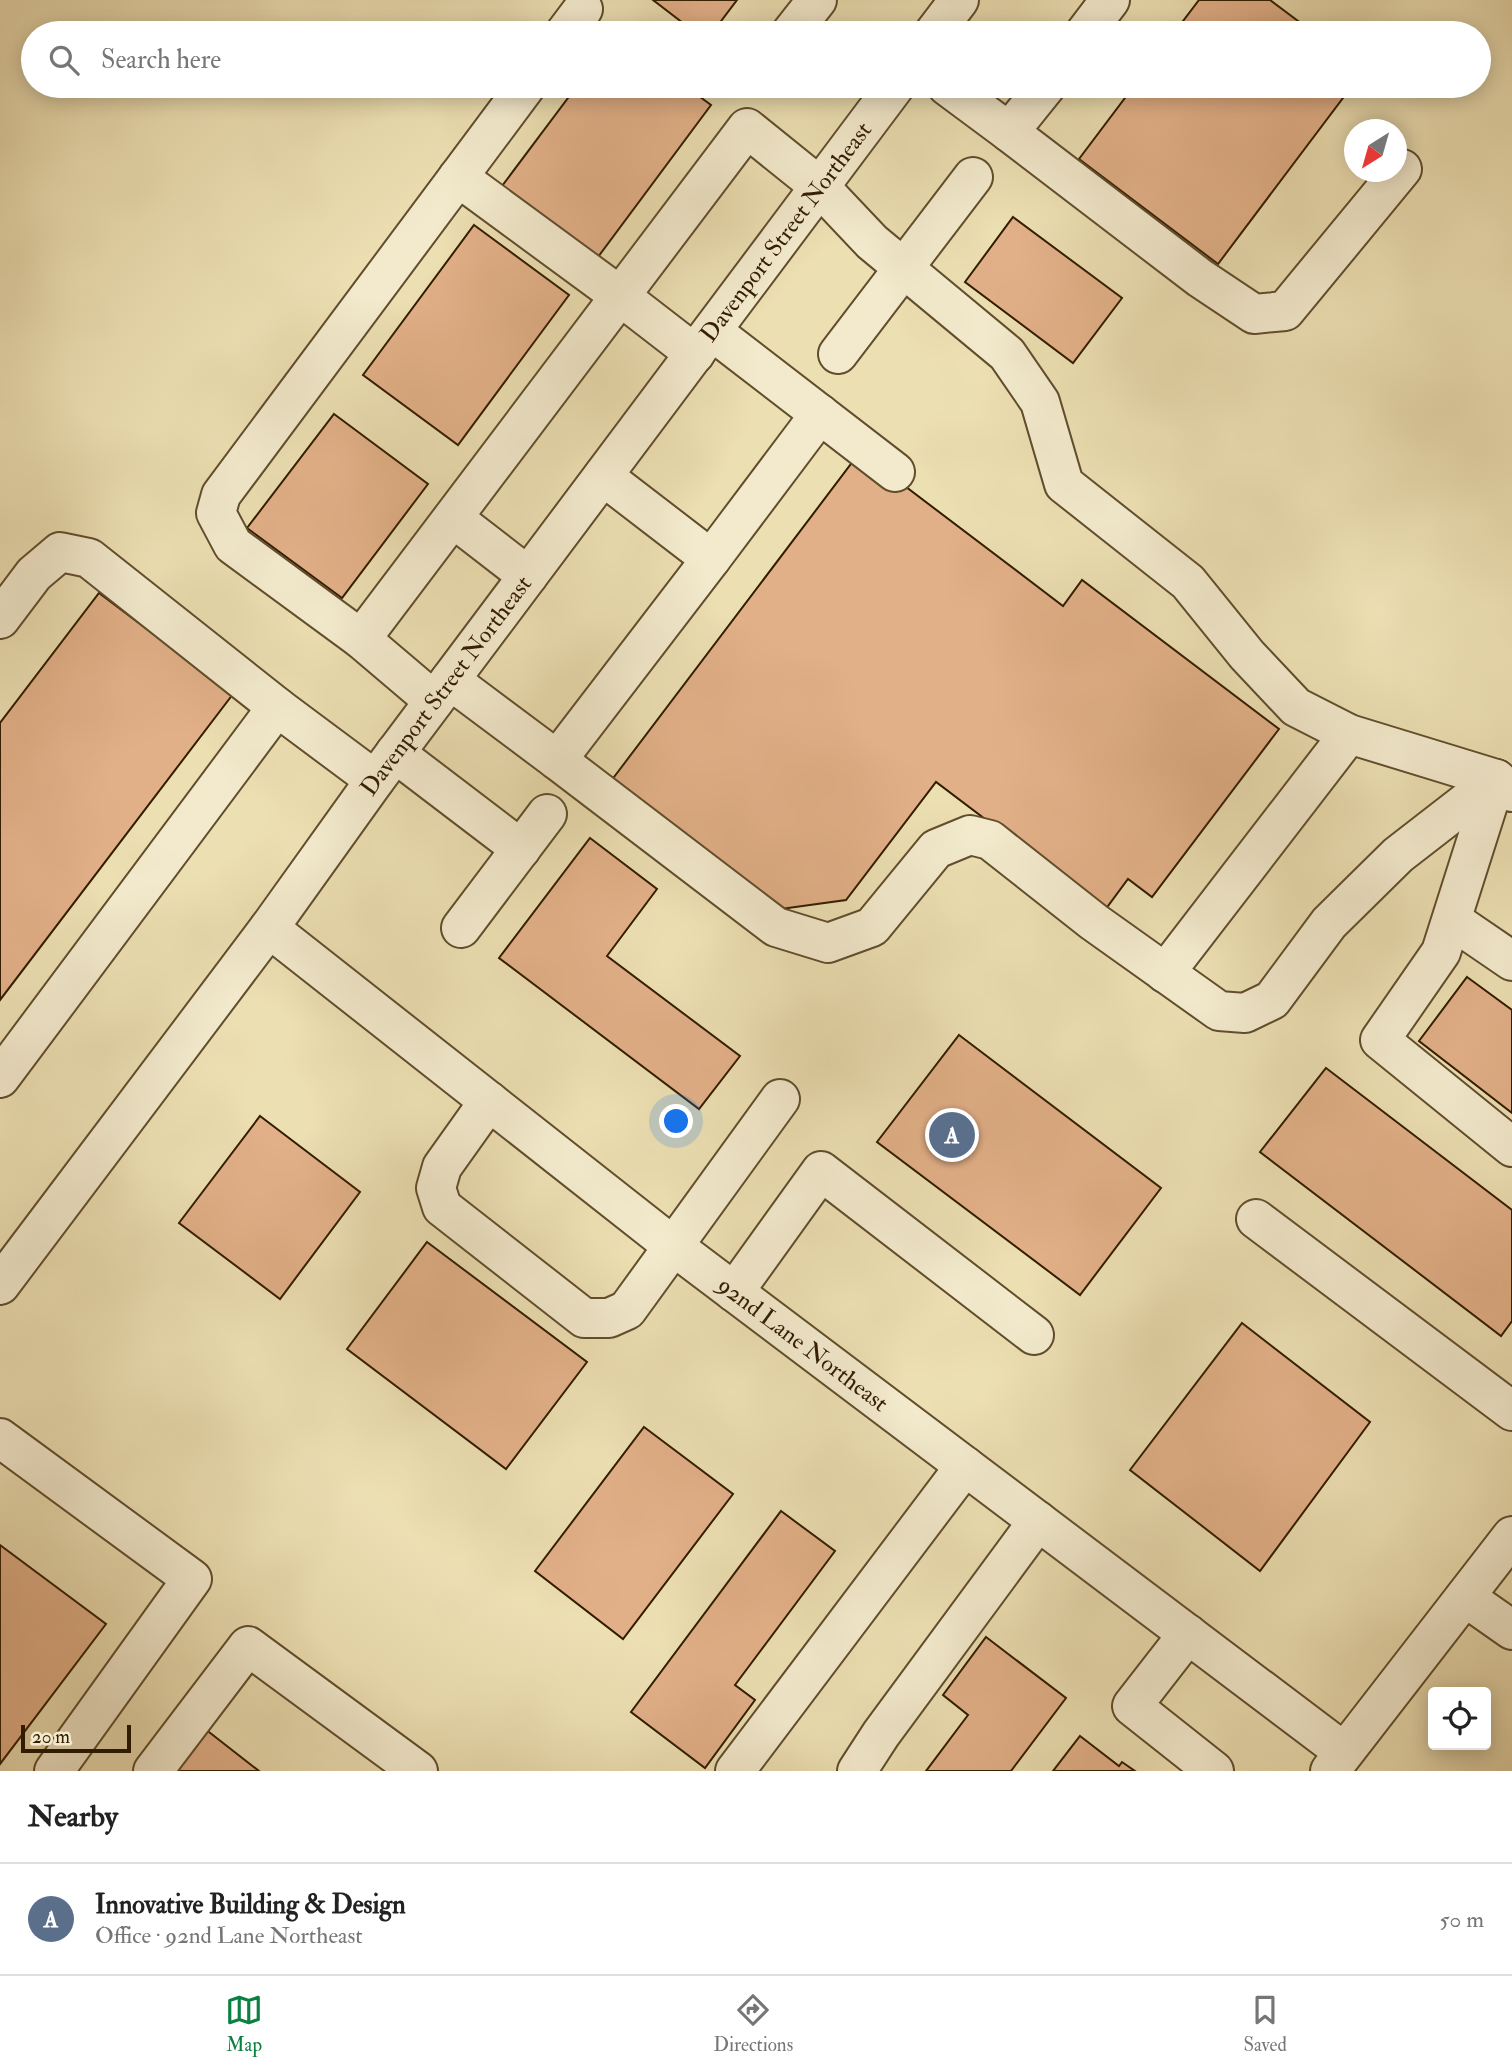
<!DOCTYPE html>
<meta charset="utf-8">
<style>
:root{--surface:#fff;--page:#f2f2f2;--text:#222;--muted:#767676;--line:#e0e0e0;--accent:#0b8043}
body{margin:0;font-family:"IM FELL Double Pica",serif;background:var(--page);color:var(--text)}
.controls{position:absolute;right:21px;bottom:21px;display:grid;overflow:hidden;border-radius:7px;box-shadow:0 4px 18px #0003}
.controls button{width:63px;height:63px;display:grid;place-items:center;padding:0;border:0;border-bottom:2px solid var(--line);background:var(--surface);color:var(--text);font:35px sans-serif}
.compass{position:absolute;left:1344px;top:119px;width:63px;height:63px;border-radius:50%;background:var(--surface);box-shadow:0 4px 18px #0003;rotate:217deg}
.scale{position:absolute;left:21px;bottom:18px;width:110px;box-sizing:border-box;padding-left:7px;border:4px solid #321c00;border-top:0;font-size:19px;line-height:24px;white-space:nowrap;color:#321c00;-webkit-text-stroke:5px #f3eacd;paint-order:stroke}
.you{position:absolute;left:677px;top:1122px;width:24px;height:24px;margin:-18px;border:5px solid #fff;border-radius:50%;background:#1a73e8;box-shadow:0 0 0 10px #1a73e833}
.badge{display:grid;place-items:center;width:46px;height:46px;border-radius:50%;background:var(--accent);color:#fff;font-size:23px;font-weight:700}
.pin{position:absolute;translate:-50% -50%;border:4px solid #fff;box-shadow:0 2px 7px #0006}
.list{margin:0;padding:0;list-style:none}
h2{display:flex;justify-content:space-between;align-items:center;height:91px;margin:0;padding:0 28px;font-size:30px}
h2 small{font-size:23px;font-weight:400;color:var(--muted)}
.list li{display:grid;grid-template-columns:46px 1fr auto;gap:21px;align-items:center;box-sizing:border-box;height:112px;padding:0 28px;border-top:2px solid var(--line)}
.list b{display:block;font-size:26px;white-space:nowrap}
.list p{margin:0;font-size:23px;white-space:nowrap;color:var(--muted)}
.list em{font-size:23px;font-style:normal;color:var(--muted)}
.icon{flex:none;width:38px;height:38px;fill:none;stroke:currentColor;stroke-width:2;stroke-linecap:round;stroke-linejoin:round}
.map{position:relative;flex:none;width:1512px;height:1771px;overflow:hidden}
.search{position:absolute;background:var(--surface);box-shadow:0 4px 18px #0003;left:21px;right:21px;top:21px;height:77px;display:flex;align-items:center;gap:18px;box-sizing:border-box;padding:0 24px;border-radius:38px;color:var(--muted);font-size:26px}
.sheet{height:203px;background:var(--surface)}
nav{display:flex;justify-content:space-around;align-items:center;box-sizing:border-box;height:98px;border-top:2px solid var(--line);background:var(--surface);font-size:19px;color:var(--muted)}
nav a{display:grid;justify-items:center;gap:4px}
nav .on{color:var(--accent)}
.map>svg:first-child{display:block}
.building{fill:#e2b088;stroke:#321c00;stroke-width:2}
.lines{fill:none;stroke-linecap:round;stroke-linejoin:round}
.minor-casing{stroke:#604d2c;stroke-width:42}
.minor{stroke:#f3eacd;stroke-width:38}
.labels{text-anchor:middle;stroke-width:5;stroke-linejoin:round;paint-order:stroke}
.street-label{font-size:24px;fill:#321c00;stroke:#f3eacd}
</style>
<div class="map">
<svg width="1512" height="1771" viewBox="0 0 1512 1771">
<rect width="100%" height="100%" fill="#ecdfb2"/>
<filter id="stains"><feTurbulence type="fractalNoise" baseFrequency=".00286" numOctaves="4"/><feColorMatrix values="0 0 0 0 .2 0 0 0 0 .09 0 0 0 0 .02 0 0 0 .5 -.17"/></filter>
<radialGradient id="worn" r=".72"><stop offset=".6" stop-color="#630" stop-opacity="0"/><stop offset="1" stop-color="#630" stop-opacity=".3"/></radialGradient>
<g class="building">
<path d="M 653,0 L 737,0 L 712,33 L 696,33 Z"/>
<path d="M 1199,0 L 1270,0 L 1314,33 L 1174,33 Z"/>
<path d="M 577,86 L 685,86 L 711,105 L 598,257 L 502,186 Z"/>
<path d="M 1134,86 L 1352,86 L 1218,264 L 1079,159 Z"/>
<path d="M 1013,217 L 1122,298 L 1073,363 L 965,282 Z"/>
<path d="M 474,225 L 569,295 L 458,445 L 363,375 Z"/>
<path d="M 334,414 L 428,484 L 342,598 L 247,528 Z"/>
<path d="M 860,452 L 1063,606 L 1082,580 L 1279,729 L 1152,897 L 1128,879 L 1105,910 L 936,782 L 846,900 L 781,909 L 611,781 Z"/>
<path d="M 99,593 L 233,694 L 0,1000 L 0,723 Z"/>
<path d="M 590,838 L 657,889 L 607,956 L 740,1056 L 699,1109 L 499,958 Z"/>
<path d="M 1467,977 L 1512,1010 L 1512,1113 L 1419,1041 Z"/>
<path d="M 959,1035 L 1161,1188 L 1080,1295 L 877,1142 Z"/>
<path d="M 1326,1068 L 1512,1210 L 1512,1321 L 1501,1336 L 1260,1152 Z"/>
<path d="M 260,1116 L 360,1192 L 280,1299 L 179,1223 Z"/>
<path d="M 427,1242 L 587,1362 L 506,1469 L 347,1349 Z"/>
<path d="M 1242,1323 L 1370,1422 L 1260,1571 L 1130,1470 Z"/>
<path d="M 644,1427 L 733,1494 L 623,1639 L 535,1571 Z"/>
<path d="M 781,1511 L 835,1551 L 735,1685 L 755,1700 L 705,1768 L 631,1712 Z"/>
<path d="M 0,1545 L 106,1624 L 0,1764 Z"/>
<path d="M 986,1637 L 1066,1698 L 1011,1771 L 926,1771 L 968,1715 L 943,1695 Z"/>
<path d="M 200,1725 L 259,1771 L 165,1771 Z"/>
<path d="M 1080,1736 L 1119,1766 L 1122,1762 L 1135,1771 L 1053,1771 Z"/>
</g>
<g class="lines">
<defs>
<g id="minor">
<path d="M 565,33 L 583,9"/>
<path d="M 791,33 L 817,0"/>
<path d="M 934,33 L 959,0"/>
<path d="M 1085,33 L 1110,0"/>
<path d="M 947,86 L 1009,132 L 1046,86"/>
<path d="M 1009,132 L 1200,278 L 1254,314 L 1285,311 L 1402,169"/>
<path d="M 458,177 L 620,296 L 695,354"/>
<path d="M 712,331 L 895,472"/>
<path d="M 838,354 L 973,177"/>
<path d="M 603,476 L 711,559 L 820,414"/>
<path d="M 453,518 L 528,576"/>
<path d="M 0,619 L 34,574 L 60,552 L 89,558 L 277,707"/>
<path d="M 361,639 L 233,545 L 216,513 L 221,495 L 526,86"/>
<path d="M 450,680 L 557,760 L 711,559"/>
<path d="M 434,701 L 361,639 L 747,128 L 819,186 L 872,242 L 1007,354 L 1040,402 L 1064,484 L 1188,582 L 1247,655 L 1296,707 L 1349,734 L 1496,779 L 1512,792"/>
<path d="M 395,753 L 521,849"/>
<path d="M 557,760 L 776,927 L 828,943 L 872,927 L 936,849 L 970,835 L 990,840 L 1094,922 L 1219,1011 L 1245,1013 L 1272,1000 L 1329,923 L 1398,855 L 1496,779"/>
<path d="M 1496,779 L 1441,952 L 1380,1040 L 1512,1147"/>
<path d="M 1452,920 L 1512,961"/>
<path id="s1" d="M 269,928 L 664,1239 L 1344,1752"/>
<path d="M 461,928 L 547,814"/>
<path d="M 1165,973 L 1349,734"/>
<path d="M 0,1078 L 277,707 L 375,780"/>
<path d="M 489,1101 L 442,1167 L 436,1188 L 442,1207 L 584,1318 L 609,1318 L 627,1310 L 780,1099"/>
<path d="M 1256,1219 L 1512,1411"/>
<path id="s2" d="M 0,1285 L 269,928 L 375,780 L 895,86"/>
<path d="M 734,1292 L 821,1171 L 1034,1335"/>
<path d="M 0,1438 L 192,1579 L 54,1771"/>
<path d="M 1465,1597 L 1512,1630"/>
<path d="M 1188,1634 L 1132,1706 L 1214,1771"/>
<path d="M 153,1771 L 248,1646 L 418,1771"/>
<path d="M 735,1771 L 965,1466"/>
<path d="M 857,1771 L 881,1734 L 1038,1521"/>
<path d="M 1330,1771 L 1512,1536"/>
</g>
</defs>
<use href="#minor" class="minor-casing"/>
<use href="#minor" class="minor"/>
</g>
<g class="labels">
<g class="street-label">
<text dy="8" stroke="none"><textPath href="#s2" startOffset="1314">Davenport Street Northeast</textPath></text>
<text dy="8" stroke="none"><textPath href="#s2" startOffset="747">Davenport Street Northeast</textPath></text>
<text dy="8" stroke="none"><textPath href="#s1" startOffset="677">92nd Lane Northeast</textPath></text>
</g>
</g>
<rect width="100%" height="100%" filter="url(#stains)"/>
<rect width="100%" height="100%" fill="url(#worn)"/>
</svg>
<div class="controls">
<button><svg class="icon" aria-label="locate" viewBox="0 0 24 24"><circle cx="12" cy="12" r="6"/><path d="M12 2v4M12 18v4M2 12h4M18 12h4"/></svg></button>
</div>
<svg class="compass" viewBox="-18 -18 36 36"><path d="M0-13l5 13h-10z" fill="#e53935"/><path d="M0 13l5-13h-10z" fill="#767676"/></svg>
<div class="scale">20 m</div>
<div class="you"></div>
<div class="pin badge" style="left:952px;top:1135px;background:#5c6f8a">A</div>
<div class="search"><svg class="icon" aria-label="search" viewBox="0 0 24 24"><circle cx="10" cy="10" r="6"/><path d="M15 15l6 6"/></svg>Search here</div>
</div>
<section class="sheet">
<h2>Nearby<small></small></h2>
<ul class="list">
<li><span class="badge" style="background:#5c6f8a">A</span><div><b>Innovative Building &amp; Design</b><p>Office · 92nd Lane Northeast</p></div><em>50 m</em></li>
</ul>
</section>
<nav>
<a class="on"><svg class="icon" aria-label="map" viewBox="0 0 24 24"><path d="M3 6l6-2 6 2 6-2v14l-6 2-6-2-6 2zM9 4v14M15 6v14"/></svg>Map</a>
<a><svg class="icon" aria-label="directions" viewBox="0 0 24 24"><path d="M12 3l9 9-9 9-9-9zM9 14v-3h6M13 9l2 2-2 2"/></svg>Directions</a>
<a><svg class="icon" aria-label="saved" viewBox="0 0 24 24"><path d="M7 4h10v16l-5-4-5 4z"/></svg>Saved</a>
</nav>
